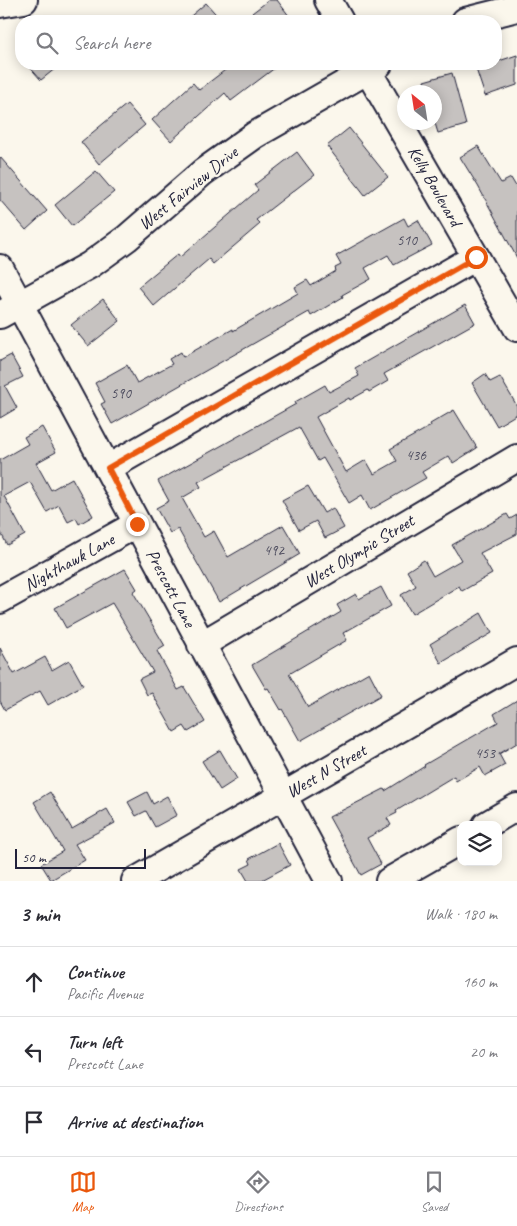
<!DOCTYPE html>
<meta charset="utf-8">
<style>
:root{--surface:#fff;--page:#f7f7f7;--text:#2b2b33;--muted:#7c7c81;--line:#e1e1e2;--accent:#ea580c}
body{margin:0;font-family:Caveat,sans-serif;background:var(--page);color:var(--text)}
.controls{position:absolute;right:15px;bottom:15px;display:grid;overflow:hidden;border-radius:10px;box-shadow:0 2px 12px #0003}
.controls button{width:45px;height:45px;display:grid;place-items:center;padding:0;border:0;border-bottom:1px solid var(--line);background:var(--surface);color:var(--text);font:25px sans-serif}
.compass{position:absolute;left:397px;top:85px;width:45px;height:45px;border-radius:50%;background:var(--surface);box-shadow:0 2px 12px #0003;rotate:330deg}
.scale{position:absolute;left:15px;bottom:12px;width:131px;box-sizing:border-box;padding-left:5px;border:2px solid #22223b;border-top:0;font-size:14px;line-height:18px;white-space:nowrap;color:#22223b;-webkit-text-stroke:4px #fbf7ec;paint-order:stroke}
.stop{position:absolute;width:15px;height:15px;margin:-11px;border:4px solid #ea580c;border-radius:50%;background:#fff}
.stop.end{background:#ea580c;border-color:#fff;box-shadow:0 1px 5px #0008}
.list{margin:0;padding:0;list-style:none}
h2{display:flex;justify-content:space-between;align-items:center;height:65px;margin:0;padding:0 20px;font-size:21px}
h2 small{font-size:16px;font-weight:400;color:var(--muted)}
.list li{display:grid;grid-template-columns:32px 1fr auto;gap:15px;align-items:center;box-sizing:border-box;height:70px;padding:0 20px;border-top:1px solid var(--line)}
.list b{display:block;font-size:19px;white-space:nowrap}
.list p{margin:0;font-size:16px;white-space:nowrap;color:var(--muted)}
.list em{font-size:16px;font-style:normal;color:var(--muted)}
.icon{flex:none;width:28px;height:28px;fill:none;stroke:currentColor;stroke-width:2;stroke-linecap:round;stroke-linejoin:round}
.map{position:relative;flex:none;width:517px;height:881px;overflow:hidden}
.search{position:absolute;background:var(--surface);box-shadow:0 2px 12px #0003;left:15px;right:15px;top:15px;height:55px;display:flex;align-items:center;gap:12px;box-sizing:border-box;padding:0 18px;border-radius:20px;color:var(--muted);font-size:19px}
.sheet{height:275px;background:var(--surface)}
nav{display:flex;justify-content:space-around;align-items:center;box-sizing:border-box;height:70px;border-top:1px solid var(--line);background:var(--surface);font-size:14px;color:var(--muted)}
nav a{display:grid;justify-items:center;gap:2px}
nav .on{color:var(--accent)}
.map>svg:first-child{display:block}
.building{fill:#c6c2c0;stroke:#22223b}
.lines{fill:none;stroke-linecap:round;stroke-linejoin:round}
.minor-casing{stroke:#22223b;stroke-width:30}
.minor{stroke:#fbf7ec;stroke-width:26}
.route{stroke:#ea580c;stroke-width:6}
.labels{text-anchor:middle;stroke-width:4.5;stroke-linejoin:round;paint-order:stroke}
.number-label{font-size:15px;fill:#4b4a5c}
.street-label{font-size:18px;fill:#22223b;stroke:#fbf7ec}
</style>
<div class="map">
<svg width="517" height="881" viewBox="0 0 517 881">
<rect width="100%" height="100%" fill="#fbf7ec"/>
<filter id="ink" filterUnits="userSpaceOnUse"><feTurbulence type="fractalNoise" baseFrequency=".02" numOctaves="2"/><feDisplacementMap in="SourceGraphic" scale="10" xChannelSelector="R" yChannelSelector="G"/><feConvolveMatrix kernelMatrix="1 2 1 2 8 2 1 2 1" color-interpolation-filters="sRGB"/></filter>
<g filter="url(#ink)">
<g class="building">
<path d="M 269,0 L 277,0 L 293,21 L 258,21 L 252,13 Z"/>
<path d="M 206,3 L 222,21 L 185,21 Z"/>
<path d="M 517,55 L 517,85 L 485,96 L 476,69 L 496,64 L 496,62 Z"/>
<path d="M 27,64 L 61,64 L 41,80 Z"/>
<path d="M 233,64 L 280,64 L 231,101 L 225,93 L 171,141 L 152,120 L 193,83 L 199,90 Z"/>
<path d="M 452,73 L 466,125 L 438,133 L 434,120 L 434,92 L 427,92 L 424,81 Z"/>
<path d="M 127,104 L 145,125 L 99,164 L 81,142 Z"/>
<path d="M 349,128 L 388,177 L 365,195 L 327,146 Z"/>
<path d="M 478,146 L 501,183 L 511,178 L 517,188 L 517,258 L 478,186 L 460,157 Z"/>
<path d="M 297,152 L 314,175 L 256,220 L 260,224 L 213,264 L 209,259 L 154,306 L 138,287 L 178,254 L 180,257 L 258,190 L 254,185 Z"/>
<path d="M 0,157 L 47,211 L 26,230 L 0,200 Z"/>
<path d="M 96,171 L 114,192 L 72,226 L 55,205 Z"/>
<path d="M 404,218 L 408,226 L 418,220 L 432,245 L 394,265 L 388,255 L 365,268 L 371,279 L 342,295 L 343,297 L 311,316 L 309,312 L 112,424 L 101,404 L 105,402 L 95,383 L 127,365 L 137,383 L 172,364 L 169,359 L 181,352 L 183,357 L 233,329 L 233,331 L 298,293 L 295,287 L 307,280 L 311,286 L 336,271 L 335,268 L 341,265 L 336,256 Z"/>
<path d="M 103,299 L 120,321 L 88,346 L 71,325 Z"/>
<path d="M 465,305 L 475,323 L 384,374 L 388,381 L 369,392 L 368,390 L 350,400 L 349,398 L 316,417 L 346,472 L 366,460 L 374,474 L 397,461 L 390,449 L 431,426 L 430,424 L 454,410 L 477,448 L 453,463 L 449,456 L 422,472 L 426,478 L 370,510 L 362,495 L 349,503 L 323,458 L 318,461 L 299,427 L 198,482 L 201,487 L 182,498 L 204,537 L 214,531 L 228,557 L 283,525 L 300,554 L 219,602 L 178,529 L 170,533 L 156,508 L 169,501 L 158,481 L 296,404 L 295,402 L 325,385 L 329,392 L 359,376 L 355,368 Z"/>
<path d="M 11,355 L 23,377 L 5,386 L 17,408 L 0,418 L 0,361 Z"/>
<path d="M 485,374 L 490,382 L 500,377 L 517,406 L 517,414 L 497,426 L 472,383 Z"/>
<path d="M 42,427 L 56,452 L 36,463 L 51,490 L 72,478 L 93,516 L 79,524 L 76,518 L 68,522 L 59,505 L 47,512 L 30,482 L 4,496 L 25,535 L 7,545 L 0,531 L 0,460 L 28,444 L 24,437 Z"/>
<path d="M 308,486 L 324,513 L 333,508 L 344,528 L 325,538 L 316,521 L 299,530 L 282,500 Z"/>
<path d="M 507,514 L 510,519 L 517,515 L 517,534 L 480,553 L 492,574 L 462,591 L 459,586 L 412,614 L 401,595 L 416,586 L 407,571 L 424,560 L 433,576 L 461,560 L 452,545 Z"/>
<path d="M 125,569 L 137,589 L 133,592 L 165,646 L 157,651 L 178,690 L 184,687 L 205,722 L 188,732 L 184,726 L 174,732 L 152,693 L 147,695 L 139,679 L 153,672 L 112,603 L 66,628 L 55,608 Z"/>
<path d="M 381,587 L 391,606 L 343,633 L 347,640 L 289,674 L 308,707 L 369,672 L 381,695 L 300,741 L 282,709 L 281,710 L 268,688 L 266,689 L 252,665 L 341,612 L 337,605 L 356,594 L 359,599 Z"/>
<path d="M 481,613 L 492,633 L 441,663 L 430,644 Z"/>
<path d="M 0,648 L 14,674 L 45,657 L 52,670 L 69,660 L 83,685 L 48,705 L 40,691 L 5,710 L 0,701 Z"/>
<path d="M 517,700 L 517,743 L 499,754 L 505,765 L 485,776 L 480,767 L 456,781 L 454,776 L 396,811 L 397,813 L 387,818 L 391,825 L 367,838 L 381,864 L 361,875 L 329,817 L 384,789 L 385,791 L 425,766 L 424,765 L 498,722 L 494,714 Z"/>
<path d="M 220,750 L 237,779 L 220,790 L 202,761 Z"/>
<path d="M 50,792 L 72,829 L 107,809 L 115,823 L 75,844 L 85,860 L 51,880 L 41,864 L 63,851 L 34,802 Z"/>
<path d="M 147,792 L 153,804 L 167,796 L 177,815 L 155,827 L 146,811 L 136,816 L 128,802 Z"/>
<path d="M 278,843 L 290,865 L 260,881 L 248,881 L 241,869 L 251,864 L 249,859 Z"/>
</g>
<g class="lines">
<defs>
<g id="minor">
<path d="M 328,0 L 340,21"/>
<path d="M 0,4 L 24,0"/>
<path d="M 465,21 L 517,8"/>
<path d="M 364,64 L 517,328"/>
<path d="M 0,268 L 329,881"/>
<path d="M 0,315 L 90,265 L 127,238 L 203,172 L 255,135 L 379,64"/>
<path d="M 108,468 L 476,257"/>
<path d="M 0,600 L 137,524"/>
<path d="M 201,645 L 517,458"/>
<path d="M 486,825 L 517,807"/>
<path d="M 135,881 L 517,661"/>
<path d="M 389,881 L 461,840"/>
</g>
</defs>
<use href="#minor" class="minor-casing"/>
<use href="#minor" class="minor"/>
</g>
</g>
<g class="lines" filter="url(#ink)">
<path class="route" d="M 137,524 L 108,468 L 476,257"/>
</g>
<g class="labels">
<g class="number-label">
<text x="407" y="245">510</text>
<text x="121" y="398">590</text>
<text x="416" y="460">436</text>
<text x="274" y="555">492</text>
<text x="485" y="758">453</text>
</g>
<g class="street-label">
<text transform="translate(435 186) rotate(60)" y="6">Kelly Boulevard</text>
<text transform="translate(188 188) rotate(-39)" y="6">West Fairview Drive</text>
<text transform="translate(359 551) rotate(-31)" y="6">West Olympic Street</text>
<text transform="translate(69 562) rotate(-29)" y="6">Nighthawk Lane</text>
<text transform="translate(171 588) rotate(62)" y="6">Prescott Lane</text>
<text transform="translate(326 771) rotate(-30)" y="6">West N Street</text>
</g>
</g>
</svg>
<div class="controls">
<button><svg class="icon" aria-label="layers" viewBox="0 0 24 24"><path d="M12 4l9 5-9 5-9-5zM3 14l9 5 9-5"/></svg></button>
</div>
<svg class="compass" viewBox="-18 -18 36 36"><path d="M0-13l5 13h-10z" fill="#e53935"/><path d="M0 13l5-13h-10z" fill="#7c7c81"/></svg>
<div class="scale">50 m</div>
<div class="stop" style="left:476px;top:257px"></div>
<div class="stop end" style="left:137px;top:524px"></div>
<div class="search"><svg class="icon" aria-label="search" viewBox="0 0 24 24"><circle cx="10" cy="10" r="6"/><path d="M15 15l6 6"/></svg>Search here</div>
</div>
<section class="sheet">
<h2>3 min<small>Walk · 180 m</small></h2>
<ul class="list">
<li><svg class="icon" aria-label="ahead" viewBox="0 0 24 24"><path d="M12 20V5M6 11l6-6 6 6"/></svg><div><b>Continue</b><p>Pacific Avenue</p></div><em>160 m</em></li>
<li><svg class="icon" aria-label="left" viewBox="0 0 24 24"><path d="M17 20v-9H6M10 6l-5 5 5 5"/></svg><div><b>Turn left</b><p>Prescott Lane</p></div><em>20 m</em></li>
<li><svg class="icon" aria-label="arrive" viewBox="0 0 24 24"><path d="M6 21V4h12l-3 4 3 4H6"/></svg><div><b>Arrive at destination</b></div></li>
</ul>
</section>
<nav>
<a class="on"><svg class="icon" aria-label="map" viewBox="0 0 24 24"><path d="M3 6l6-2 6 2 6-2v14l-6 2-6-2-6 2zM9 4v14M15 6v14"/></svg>Map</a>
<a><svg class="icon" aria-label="directions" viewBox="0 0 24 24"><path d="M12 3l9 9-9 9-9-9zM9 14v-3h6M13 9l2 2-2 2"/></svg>Directions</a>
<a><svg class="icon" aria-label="saved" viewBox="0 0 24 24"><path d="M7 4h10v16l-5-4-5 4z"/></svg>Saved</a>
</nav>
